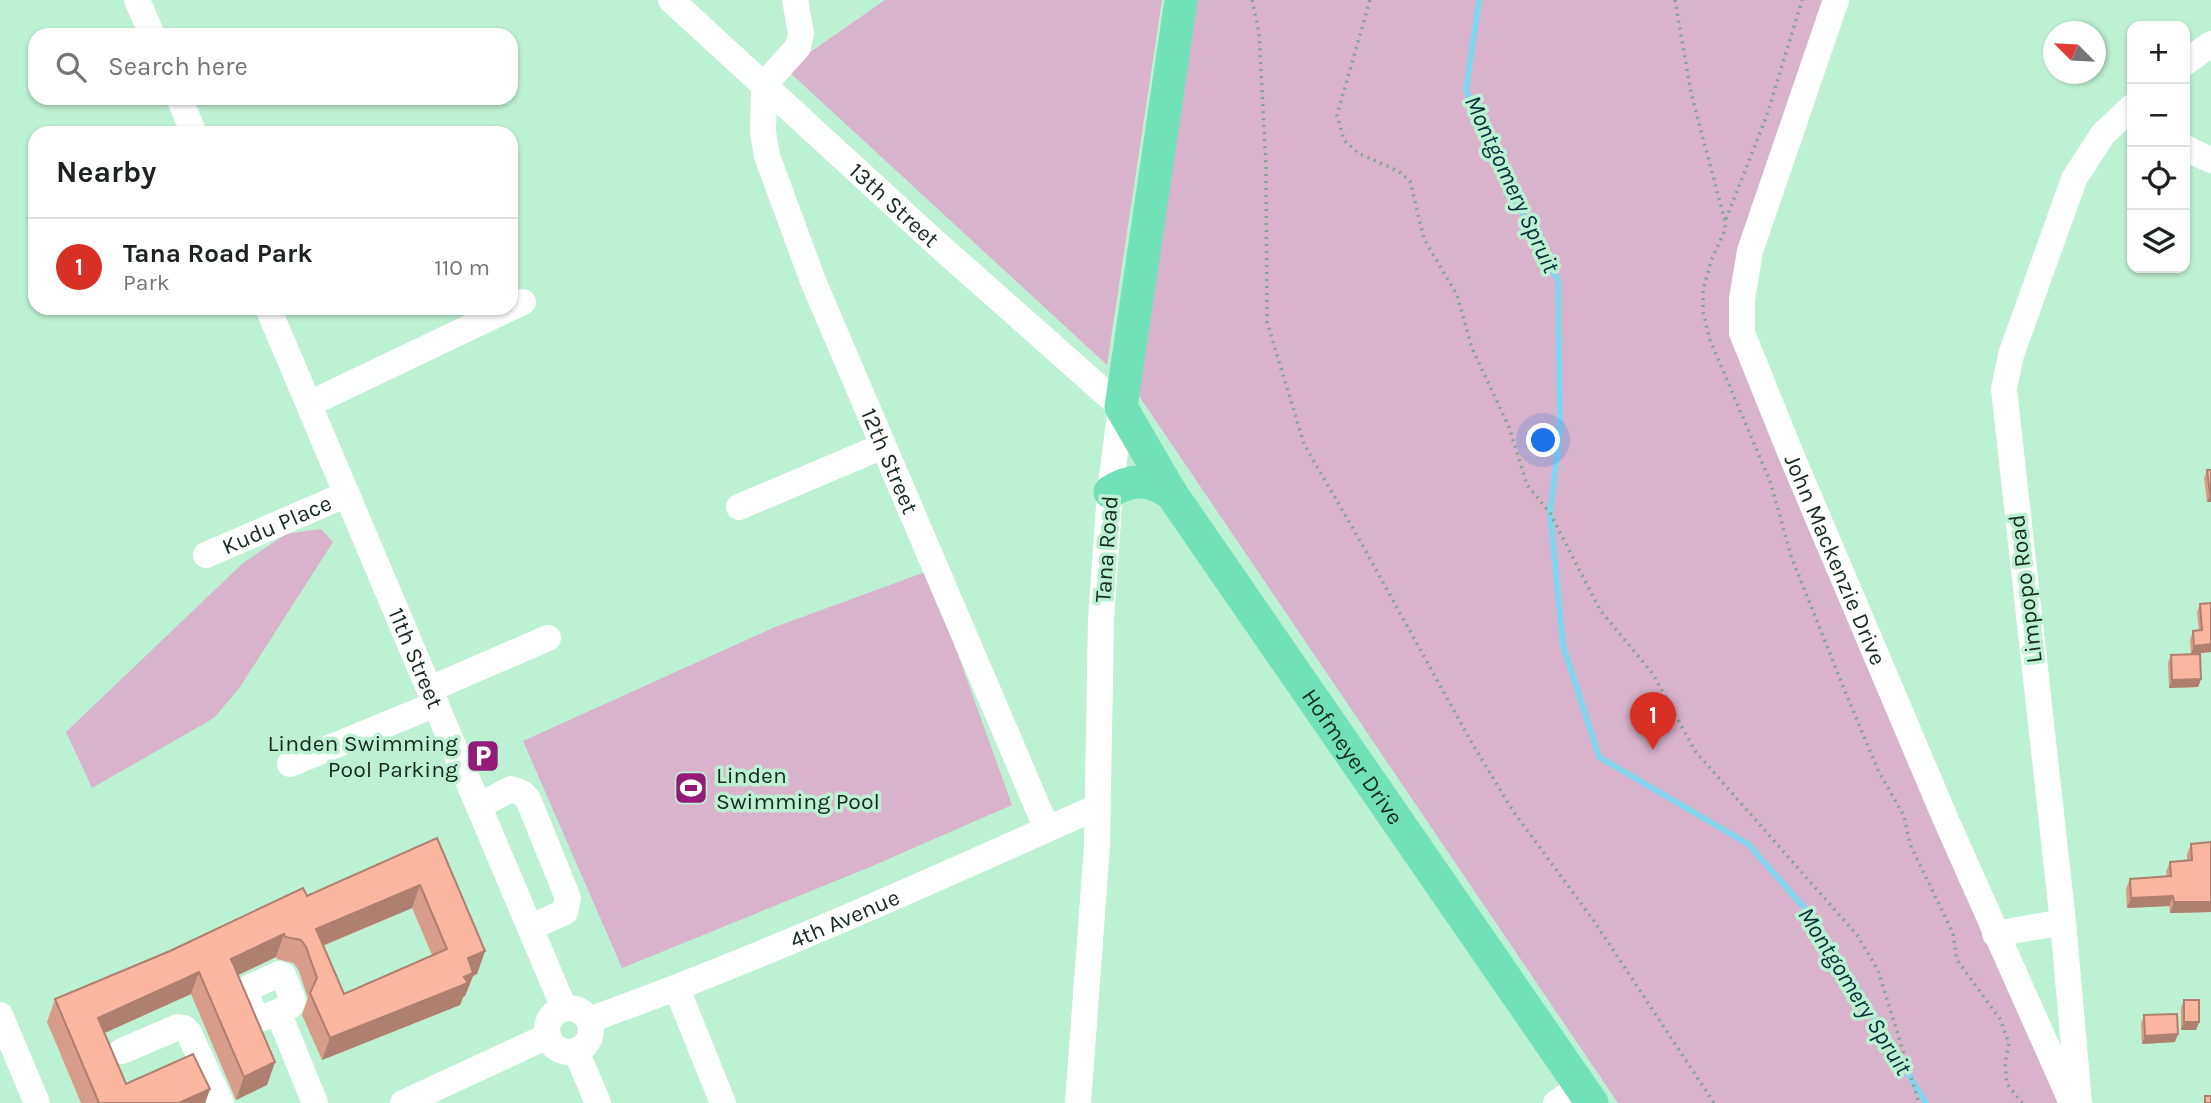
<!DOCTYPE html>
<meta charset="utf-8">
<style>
:root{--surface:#fff;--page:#f6f6f6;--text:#202124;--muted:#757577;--line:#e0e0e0;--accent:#d93025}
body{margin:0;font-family:Karla,sans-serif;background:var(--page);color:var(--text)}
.controls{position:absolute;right:21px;top:21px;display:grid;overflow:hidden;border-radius:14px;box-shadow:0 2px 5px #0004}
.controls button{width:63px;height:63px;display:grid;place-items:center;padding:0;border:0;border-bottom:2px solid var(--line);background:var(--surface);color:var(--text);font:35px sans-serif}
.compass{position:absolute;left:2043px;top:21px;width:63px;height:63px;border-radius:50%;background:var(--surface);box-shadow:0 2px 5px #0004;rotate:294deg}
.you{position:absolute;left:1544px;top:441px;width:24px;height:24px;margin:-18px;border:5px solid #fff;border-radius:50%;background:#1a73e8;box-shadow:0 0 0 10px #1a73e833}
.badge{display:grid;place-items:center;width:46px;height:46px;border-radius:50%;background:var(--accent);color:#fff;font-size:23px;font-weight:700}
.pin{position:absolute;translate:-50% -58px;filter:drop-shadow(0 2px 4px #0008)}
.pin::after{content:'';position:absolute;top:37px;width:24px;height:21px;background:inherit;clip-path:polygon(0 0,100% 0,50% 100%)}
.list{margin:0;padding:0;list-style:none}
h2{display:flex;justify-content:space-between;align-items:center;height:91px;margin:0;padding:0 28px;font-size:30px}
h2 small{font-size:23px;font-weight:400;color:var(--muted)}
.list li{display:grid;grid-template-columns:46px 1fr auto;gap:21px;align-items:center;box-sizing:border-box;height:98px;padding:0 28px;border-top:2px solid var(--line)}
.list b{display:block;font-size:26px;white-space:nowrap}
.list p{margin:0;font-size:23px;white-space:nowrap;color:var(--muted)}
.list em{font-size:23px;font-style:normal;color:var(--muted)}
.icon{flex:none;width:38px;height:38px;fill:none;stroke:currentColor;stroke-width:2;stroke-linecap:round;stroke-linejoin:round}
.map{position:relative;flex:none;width:2211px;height:1103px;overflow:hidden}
.search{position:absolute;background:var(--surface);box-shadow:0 2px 5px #0004;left:28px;top:28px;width:490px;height:77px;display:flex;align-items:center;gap:18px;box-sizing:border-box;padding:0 24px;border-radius:21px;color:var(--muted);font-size:26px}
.panel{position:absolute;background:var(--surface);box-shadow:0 2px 5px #0004;left:28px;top:126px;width:490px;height:189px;border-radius:21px}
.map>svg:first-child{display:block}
.green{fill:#d9b3cc}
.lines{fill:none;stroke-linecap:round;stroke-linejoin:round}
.stream{stroke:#83d5ee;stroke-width:6}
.path{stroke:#7fa790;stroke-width:3.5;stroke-dasharray:2 5;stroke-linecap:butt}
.minor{stroke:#fff;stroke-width:26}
.major{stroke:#71e2b8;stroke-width:33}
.wall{fill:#d79d88;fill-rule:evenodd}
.shaded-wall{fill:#af7f6f}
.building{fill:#fab69e;stroke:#af7f6f;stroke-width:2;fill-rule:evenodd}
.labels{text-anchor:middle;stroke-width:7;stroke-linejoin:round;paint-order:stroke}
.street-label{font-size:23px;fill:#172b20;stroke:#bdf1d3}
.poi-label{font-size:23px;fill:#172b20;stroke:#bdf1d3;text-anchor:end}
.water-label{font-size:24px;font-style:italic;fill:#08303b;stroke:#bdf1d3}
</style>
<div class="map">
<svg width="2211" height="1103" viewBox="0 0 2211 1103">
<rect width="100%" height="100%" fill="#bdf1d3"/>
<g class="green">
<path d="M 885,0 L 1162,0 L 1107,365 L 786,69 Z"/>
<path d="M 1195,0 L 1846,0 L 1751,260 L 1746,335 L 2081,1103 L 1618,1103 L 1139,396 Z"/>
<path d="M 321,529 L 333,542 L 240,687 L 214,718 L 92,788 L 66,732 L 243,563 L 286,534 Z"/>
<path d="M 928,571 L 1012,805 L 870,867 L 622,968 L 523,741 L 775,627 Z"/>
</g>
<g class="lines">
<path class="stream" d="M 1479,0 L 1466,90 L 1511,192 L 1558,280 L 1560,432 L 1550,513 L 1563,645 L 1599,757 L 1748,844 L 1815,920 L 1926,1103"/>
<g class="path">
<path d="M 1252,0 L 1259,32 L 1266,166 L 1267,322 L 1304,444 L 1359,539 L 1473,745 L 1513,811 L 1594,921 L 1714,1103"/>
<path d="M 1370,0 L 1337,115 L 1344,140 L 1358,153 L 1398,171 L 1410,181 L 1424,239 L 1457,295 L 1472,348 L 1509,427 L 1527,485 L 1550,513 L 1600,610 L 1653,674 L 1695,751 L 1857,935 L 1878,970 L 1919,1103"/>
<path d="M 1675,0 L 1691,93 L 1725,221 L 1725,230 L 1711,261 L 1703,290 L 1703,312 L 1710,340 L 1770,481 L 1791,556 L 1844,689 L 1878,770 L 1904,816 L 1910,844 L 1953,933 L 1957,960 L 2000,1019 L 2009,1043 L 2005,1063 L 2007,1084 L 2022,1103"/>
<path d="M 1726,219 L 1767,115 L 1802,0"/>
</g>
<g class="minor">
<path d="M 137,0 L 152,35"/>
<path id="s1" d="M 671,0 L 936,243 L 1121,407 L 1110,492 L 1101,619 L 1097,846 L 1078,1103"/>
<path id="s2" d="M 795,0 L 801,33 L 798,47 L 764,85 L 763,132 L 767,156 L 813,281 L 1047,829"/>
<path id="s3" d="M 1836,0 L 1750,251 L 1742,299 L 1742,333 L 1790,452 L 1946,820 L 2072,1103"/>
<path d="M 2185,63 L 2211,44"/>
<path d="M 179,98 L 194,133"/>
<path d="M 2185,148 L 2211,160"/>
<path id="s4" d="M 268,308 L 564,1008"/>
<path d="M 309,404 L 523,302"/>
<path d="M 739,507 L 883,446"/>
<path id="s5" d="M 206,555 L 347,494"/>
<path d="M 430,689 L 548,638"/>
<path d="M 290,764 L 436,704"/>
<path d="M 479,806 L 511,789 L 522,793 L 528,799 L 568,898 L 565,912 L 531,927"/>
<path d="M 1995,934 L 2063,922"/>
<path d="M 677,989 L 723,1103"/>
<circle cx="569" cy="1030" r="22"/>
<path d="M 278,1012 L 290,1006 L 293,1000 L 283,975 L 279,974 L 244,990 L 257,1020 L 278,1012 L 315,1103"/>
<path d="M 0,1015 L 37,1103"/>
<path id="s6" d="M 589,1020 C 762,958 929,882 1097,807"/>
<path d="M 122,1051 L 178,1027 L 184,1028 L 189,1033 L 221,1103"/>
<path d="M 576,1051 L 598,1103"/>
<path d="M 403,1103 L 548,1036"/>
<path d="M 1556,1103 L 1580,1086"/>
<path d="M 2079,1103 L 2063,922 L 2004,389 L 2011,355 L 2074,179 L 2103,134 L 2132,107"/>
</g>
<g class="major">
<path id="s7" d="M 1181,0 L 1121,407 L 1171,493 L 1592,1103"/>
<path d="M 1110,492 C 1132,478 1149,479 1171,493"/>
</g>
</g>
<g class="wall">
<path d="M 2207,470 L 2211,502 L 2207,502 L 2204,478 Z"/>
<path d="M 2200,604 L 2211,652 L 2191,654 L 2190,640 L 2193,631 L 2199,631 L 2197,612 Z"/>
<path d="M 2171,655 L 2201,679 L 2198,687 L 2169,688 L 2168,663 Z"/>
<path d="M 437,838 L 485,951 L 477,974 L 473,976 L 465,996 L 463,997 L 460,1005 L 322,1060 L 302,1015 L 308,998 L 298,969 L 293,963 L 277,959 L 276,957 L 238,975 L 275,1062 L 267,1085 L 236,1100 L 191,994 L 104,1033 L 126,1084 L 210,1089 L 205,1103 L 81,1103 L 47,1022 L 55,999 L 307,896 ZM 412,908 L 432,955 L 344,994 L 323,946 Z"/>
<path d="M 2211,842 L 2211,912 L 2170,913 L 2169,906 L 2127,908 L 2126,889 L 2130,879 L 2167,876 L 2166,872 L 2170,862 L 2187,860 L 2187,854 L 2191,844 Z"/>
<path d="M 2184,1000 L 2199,1022 L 2196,1030 L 2181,1030 L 2181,1008 Z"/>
<path d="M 2144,1015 L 2175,1042 L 2142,1044 L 2141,1024 Z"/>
</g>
<g class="shaded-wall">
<path d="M 2210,494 L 2211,494 L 2211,502 L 2207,502 Z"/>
<path d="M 2211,644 L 2211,652 L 2191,654 L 2194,646 Z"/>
<path d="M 2201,679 L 2198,687 L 2169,688 L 2172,680 Z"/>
<path d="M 420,885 L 412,908 L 307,952 L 316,929 Z"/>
<path d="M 2173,896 L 2169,906 L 2127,908 L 2131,898 Z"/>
<path d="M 2174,902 L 2211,902 L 2211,912 L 2170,913 Z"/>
<path d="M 284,934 L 276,957 L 223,982 L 231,959 Z"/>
<path d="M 485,951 L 477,974 L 473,976 L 465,996 L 463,997 L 460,1005 L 322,1060 L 330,1038 L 468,958 Z"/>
<path d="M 199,972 L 191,994 L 89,1040 L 98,1018 Z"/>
<path d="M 2184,1022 L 2199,1022 L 2196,1030 L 2181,1030 Z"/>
<path d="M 2178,1034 L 2175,1042 L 2142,1044 L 2145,1036 Z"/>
<path d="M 275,1062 L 267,1085 L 236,1100 L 244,1077 Z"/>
<path d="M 210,1089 L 205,1103 L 179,1103 Z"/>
</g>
<g class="building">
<path d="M 2207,470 L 2211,470 L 2211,494 L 2210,494 Z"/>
<path d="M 2211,603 L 2211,644 L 2194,646 L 2193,631 L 2202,630 L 2200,604 Z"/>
<path d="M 2200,654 L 2201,679 L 2172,680 L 2171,655 Z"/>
<path d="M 437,838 L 485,951 L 468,958 L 473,973 L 464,977 L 468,983 L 330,1038 L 310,993 L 317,978 L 306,947 L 301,940 L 285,937 L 284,934 L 231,959 L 275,1062 L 244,1077 L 199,972 L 98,1018 L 126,1084 L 193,1054 L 210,1089 L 179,1103 L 99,1103 L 55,999 L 170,951 L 303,888 L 307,896 ZM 420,885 L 447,949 L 344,994 L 316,929 Z"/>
<path d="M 2211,842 L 2211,902 L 2174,902 L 2173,896 L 2131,898 L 2130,879 L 2171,876 L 2170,862 L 2192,860 L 2191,844 Z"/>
<rect x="2184" y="1000" width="15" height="22"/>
<path d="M 2177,1014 L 2178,1034 L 2145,1036 L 2144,1015 Z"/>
<rect x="2205" y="1096" width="6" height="7"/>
</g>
<defs>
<symbol id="parking-square" viewBox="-11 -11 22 22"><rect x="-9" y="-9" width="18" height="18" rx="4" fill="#931b77" stroke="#bdf1d3"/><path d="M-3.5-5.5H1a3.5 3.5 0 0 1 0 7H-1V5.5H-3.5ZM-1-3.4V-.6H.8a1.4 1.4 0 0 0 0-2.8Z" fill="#fff"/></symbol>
<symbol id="stadium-square" viewBox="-11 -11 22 22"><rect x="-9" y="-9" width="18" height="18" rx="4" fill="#931b77" stroke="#bdf1d3"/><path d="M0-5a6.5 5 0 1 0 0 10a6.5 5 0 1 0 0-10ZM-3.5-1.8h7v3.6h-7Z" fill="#fff"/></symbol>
</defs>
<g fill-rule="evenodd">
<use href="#parking-square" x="464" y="737" width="38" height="38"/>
<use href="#stadium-square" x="672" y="769" width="38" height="38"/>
</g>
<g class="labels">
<g class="street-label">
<text dy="8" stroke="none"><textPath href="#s1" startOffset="303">13th Street</textPath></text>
<text dy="8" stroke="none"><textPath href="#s2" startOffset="499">12th Street</textPath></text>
<text dy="8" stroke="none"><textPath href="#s5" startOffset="77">Kudu Place</textPath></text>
<text transform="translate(1106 549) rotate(-86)" y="8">Tana Road</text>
<text dy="8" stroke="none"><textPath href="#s3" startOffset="593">John Mackenzie Drive</textPath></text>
<text transform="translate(2025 589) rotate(-97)" y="8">Limpopo Road</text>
<text dy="8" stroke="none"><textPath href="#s4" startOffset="380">11th Street</textPath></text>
<text dy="8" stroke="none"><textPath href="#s7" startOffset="831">Hofmeyer Drive</textPath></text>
<text dy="8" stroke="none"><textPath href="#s6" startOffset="275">4th Avenue</textPath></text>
</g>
<g class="poi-label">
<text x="458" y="751">Linden Swimming<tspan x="458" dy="26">Pool Parking</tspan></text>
<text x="716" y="783" text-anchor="start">Linden<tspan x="716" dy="26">Swimming Pool</tspan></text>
</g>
<g class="water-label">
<text transform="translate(1512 184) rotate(65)" y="8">Montgomery Spruit</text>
<text transform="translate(1855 991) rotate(58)" y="8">Montgomery Spruit</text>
</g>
</g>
</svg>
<div class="controls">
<button>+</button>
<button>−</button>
<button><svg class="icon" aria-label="locate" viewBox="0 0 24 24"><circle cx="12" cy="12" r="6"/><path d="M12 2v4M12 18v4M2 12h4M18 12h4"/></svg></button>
<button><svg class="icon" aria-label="layers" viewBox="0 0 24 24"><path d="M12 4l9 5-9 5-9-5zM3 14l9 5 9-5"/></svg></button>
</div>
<svg class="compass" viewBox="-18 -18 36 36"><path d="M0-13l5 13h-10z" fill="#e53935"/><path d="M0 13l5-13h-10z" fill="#757577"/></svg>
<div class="you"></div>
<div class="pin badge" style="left:1653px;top:750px">1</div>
<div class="search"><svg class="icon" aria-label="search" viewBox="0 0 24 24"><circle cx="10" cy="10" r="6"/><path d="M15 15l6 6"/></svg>Search here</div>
<section class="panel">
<h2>Nearby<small></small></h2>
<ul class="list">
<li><span class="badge">1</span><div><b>Tana Road Park</b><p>Park</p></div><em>110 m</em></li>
</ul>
</section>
</div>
